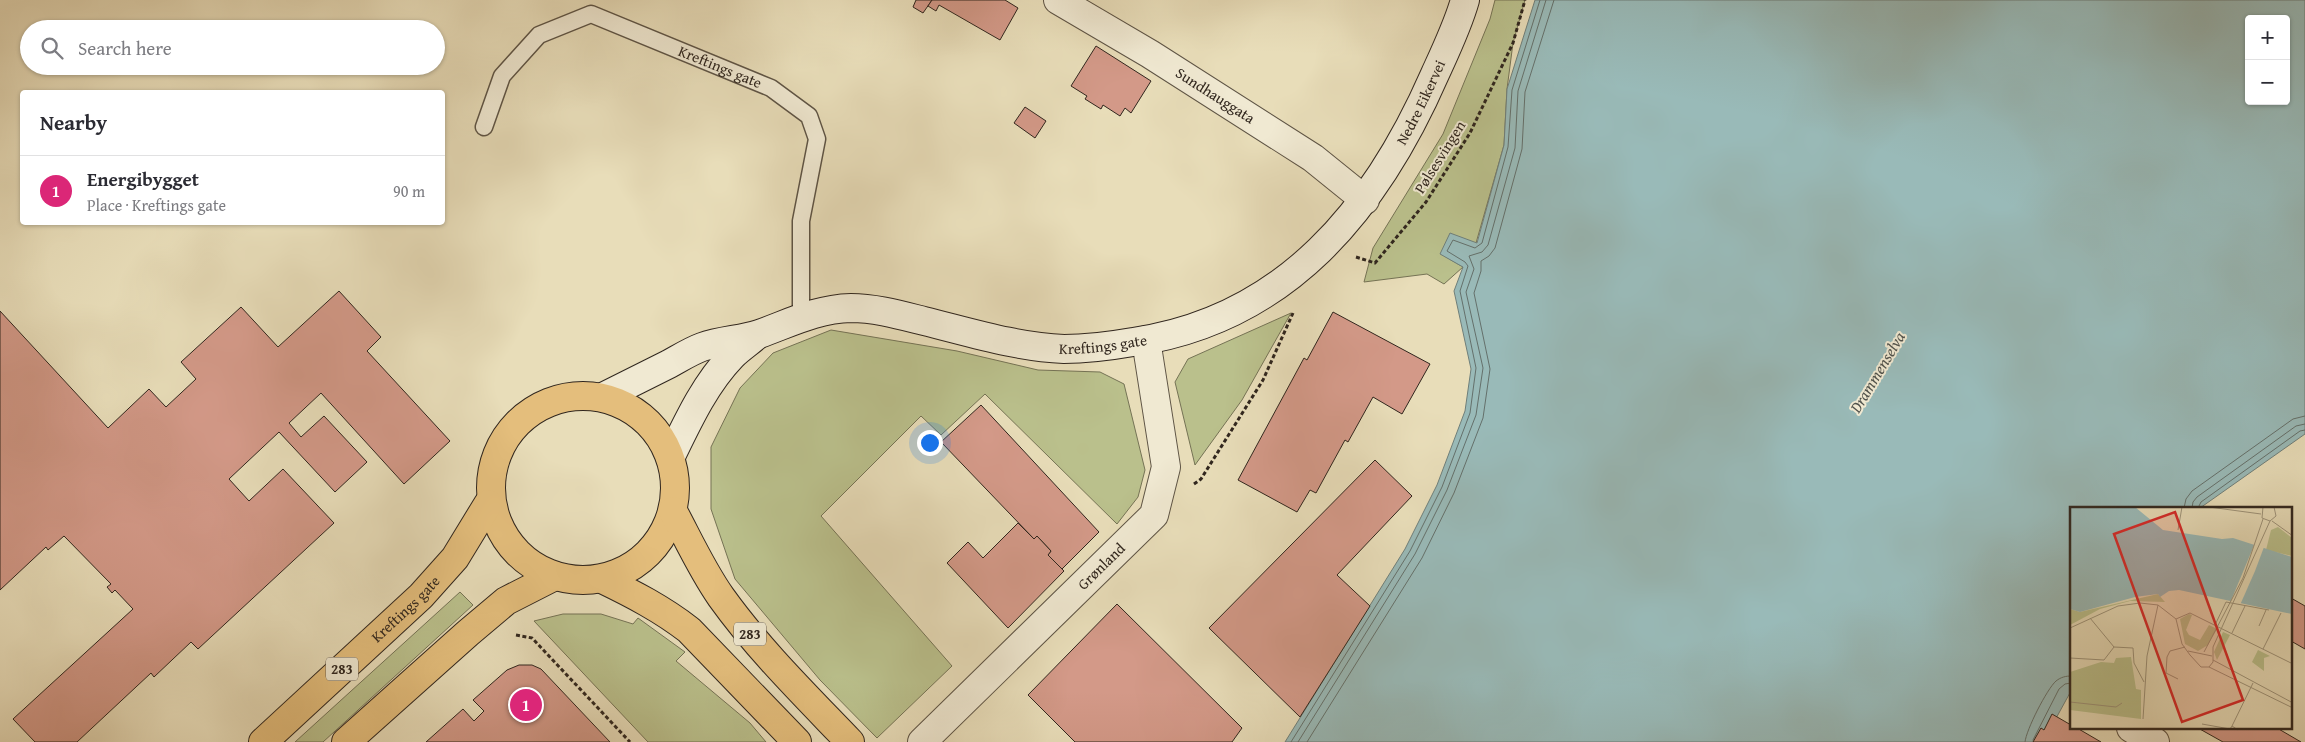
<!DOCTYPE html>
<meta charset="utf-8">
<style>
:root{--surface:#fff;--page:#f7f7f7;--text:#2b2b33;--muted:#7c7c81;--line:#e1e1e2;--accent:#db2777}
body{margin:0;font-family:"Gentium Book Plus",serif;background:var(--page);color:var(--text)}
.controls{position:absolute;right:15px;top:15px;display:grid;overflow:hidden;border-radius:5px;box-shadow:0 1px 4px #0004}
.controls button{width:45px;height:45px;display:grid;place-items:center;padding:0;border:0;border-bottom:1px solid var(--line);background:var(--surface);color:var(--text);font:25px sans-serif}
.you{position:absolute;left:929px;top:442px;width:18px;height:18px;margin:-12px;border:4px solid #fff;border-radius:50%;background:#1a73e8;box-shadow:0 0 0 8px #1a73e833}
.badge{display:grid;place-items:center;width:32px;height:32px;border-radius:50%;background:var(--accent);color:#fff;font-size:16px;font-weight:700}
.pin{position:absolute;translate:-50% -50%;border:2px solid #fff;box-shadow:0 1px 5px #0006}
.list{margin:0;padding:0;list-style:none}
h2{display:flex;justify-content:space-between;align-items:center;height:65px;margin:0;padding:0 20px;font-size:21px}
h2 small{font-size:16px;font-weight:400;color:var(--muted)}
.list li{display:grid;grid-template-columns:32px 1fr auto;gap:15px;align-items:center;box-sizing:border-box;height:70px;padding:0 20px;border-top:1px solid var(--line)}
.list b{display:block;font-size:19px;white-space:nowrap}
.list p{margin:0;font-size:16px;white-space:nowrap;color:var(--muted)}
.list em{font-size:16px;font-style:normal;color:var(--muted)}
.icon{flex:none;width:28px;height:28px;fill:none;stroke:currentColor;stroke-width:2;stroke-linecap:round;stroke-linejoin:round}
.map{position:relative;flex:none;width:2305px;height:742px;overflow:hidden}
.search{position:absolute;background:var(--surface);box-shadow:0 1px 4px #0004;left:20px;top:20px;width:425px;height:55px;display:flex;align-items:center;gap:12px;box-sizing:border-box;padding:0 18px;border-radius:28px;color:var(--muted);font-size:19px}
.panel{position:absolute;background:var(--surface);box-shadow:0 1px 4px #0004;left:20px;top:90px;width:425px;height:135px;border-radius:5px}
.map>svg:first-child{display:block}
.green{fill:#bac08c;stroke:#757355}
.water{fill:#99bab8;stroke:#6f7f7a;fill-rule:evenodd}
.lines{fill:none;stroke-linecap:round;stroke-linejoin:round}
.shore{stroke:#64706b;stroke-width:1}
.building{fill:#d39988;stroke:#30261e}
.lane-casing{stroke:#5e5445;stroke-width:19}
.street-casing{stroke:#5e5445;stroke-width:30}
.secondary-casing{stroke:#30261e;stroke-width:30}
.primary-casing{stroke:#30261e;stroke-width:30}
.path{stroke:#30261e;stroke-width:3;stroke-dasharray:4 2.5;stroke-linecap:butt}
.lane{stroke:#f0e9d2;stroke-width:16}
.street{stroke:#f0e9d2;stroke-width:28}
.secondary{stroke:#f0e9d2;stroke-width:28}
.primary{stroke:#e4be7c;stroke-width:28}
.labels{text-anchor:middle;stroke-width:4;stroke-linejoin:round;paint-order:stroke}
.shield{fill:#f0e9d2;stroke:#6a6054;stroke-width:1}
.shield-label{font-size:14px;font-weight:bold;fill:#30261e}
.street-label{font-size:15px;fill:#30261e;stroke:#f0e9d2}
.water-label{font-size:16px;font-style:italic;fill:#50524c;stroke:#f0e9d2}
.inset-road{fill:none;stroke:#9e947b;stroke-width:1}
.view{fill:#d62828;fill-opacity:0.15;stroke:#d62828;stroke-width:2.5}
.inset-edge{fill:none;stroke:#30261e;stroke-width:2.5}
</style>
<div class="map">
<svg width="2305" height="742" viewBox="0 0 2305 742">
<rect width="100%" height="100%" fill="#e8ddb9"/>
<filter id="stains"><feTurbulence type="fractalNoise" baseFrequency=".004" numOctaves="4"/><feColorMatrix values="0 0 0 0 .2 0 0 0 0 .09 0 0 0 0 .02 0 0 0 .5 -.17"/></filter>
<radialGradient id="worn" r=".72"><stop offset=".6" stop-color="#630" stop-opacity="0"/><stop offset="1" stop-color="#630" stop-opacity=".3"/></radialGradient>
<g class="green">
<path d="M 1495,0 L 1525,0 L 1513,43 L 1507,89 L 1504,145 L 1476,243 L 1441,254 L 1463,267 L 1444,284 L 1427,274 L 1364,282 L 1373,248 L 1443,134 L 1490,19 Z"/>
<path d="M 1291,313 L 1242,400 L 1195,465 L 1175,382 L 1188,359 Z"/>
<path d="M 831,330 L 957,351 L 1038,370 L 1100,372 L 1124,384 L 1145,470 L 1138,497 L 1117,524 L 985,394 L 941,435 L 921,416 L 821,516 L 952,666 L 877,738 L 820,680 L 735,579 L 711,509 L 711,447 L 740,388 L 773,353 Z"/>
<path d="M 460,592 L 473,605 L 323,742 L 295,742 Z"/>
<path d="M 563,614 L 601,614 L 633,624 L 638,618 L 685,652 L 676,661 L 750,723 L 766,742 L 648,742 L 534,621 Z"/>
</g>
<path class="water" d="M 1535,0 L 2305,0 L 2305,434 L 2200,508 L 2071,508 L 2071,691 L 2043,742 L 1285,742 L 1405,549 L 1437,485 L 1465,411 L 1471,369 L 1454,291 L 1463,267 L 1440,254 L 1450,233 L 1477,243 L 1504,145 L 1507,89 ZM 2249,19 L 2286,19 L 2286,101 L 2249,101 Z"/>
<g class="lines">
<g class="shore">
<path d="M 2184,508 L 2186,499 L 2192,491 L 2293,419 L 2305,416"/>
<path d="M 2192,508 L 2193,502 L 2197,497 L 2296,426 L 2305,424"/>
<path d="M 2198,508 L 2201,502 L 2300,431 L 2305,430"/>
<path d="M 2033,740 L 2059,689 L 2065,684 L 2071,683"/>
<path d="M 1291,742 L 1410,551 L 1442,487 L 1470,413 L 1476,368 L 1460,291 L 1468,266 L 1465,262 L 1447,251 L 1453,240 L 1475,248 L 1482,243 L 1508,147 L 1512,90 L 1540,0"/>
<path d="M 1298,742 L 1415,554 L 1447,490 L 1476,415 L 1483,368 L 1466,292 L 1474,269 L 1469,256 L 1482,252 L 1488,245 L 1515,148 L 1518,91 L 1546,0"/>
<path d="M 1307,742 L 1422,558 L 1454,493 L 1483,418 L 1490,369 L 1474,293 L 1481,271 L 1481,261 L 1489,256 L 1495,248 L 1522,149 L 1525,92 L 1554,0"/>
<path d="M 2025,742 C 2026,730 2047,689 2056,681 C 2061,677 2066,676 2071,676"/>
</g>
</g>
<g class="building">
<path d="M 916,0 L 932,0 L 923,13 L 913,7 Z"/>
<path d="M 932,0 L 1005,0 L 1018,8 L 1000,40 L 939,5 L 936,11 L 928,6 Z"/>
<path d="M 1096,46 L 1151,81 L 1131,113 L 1125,108 L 1120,116 L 1103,105 L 1101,109 L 1085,99 L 1087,96 L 1071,86 Z"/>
<path d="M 1025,107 L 1046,121 L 1035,138 L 1014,123 Z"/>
<path d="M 339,291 L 381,337 L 367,351 L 450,441 L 404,484 L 321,393 L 289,423 L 301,437 L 324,416 L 367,462 L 335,492 L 279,432 L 229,479 L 249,501 L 283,469 L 334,523 L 198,649 L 191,642 L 154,677 L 151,673 L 77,742 L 35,742 L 13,719 L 133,609 L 115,590 L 112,593 L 107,587 L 111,584 L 64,536 L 48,550 L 46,547 L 0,590 L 0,311 L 108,428 L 149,389 L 166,407 L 196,379 L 181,362 L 241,307 L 278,347 Z"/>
<path d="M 1333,312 L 1430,364 L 1402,414 L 1373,397 L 1348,442 L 1345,440 L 1316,493 L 1310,490 L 1297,512 L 1238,480 L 1304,358 L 1307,360 Z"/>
<path d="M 981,405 L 1099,532 L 1062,569 L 1048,555 L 1051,551 L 1037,536 L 1034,539 L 941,442 Z"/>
<path d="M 1375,460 L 1412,496 L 1337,575 L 1370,606 L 1300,717 L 1209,628 Z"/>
<path d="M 1018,523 L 1034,539 L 1037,536 L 1051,551 L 1048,555 L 1064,571 L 1008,628 L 947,563 L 968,542 L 983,558 Z"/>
<path d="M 2291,598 L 2305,606 L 2305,649 L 2291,641 Z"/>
<path d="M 1117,604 L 1242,728 L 1232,742 L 1075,742 L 1028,695 Z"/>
<path d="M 519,665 L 532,665 L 541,669 L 610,742 L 426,742 L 463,709 L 474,721 L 484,711 L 473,700 L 507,670 Z"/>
<path d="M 2052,714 L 2071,725 L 2071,728 L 2077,728 L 2101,742 L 2033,742 L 2041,728 L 2044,730 Z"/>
<path d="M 2198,728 L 2277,728 L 2301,742 L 2223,742 Z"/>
</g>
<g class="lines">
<defs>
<g id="lane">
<path id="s1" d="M 484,127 L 502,76 L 539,35 L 591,14 L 771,88 L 809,116 L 817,139 L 801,221 L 801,317"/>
</g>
<g id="street">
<path id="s2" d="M 1058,0 L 1150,54 L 1313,158 L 1365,200"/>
<path d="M 2131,728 L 2155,742"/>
<path id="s3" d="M 922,742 L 1154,515 L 1166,467 L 1146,340"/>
</g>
<g id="secondary">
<path id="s4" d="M 603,397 C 625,386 647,375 669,364 C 680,358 691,351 702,347 C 721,340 741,340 759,334 C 790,323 816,309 851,308 C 875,308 900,315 924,321 C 969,332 1016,347 1064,349 C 1087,349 1110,346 1133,342 C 1286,320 1376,209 1435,74 C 1446,50 1458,25 1465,0"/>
<path d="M 671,456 C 688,421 705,384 732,356 C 739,349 748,343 756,336"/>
</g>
<g id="primary">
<circle cx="583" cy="488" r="92"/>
<path d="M 673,511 C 688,539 702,570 721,597 C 759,650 805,695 850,742"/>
<path d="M 602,579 C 633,594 662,609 689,630 L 797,742"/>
<path id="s5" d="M 263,742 L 421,596 L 455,558 L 488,504"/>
<path d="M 346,742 L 468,633 L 506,601 L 555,576"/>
</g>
</defs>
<use href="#lane" class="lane-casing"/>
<use href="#street" class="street-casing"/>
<use href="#secondary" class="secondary-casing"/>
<use href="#primary" class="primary-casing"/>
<g class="path">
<path d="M 1356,257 L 1375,263 L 1426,202 L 1470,133 L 1513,43 L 1525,0"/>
<path d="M 1194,484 L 1201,479 L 1263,380 L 1293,313"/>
<path d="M 516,635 L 532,638 L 630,742"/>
</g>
<use href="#lane" class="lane"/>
<use href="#street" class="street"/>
<use href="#secondary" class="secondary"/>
<use href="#primary" class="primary"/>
</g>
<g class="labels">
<g class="shield">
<rect x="734" y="622.5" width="32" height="23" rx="4"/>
<rect x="326" y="657.5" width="32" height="23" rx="4"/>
</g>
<g class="shield-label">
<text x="750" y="639">283</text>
<text x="342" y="674">283</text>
</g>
<g class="street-label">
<text dy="5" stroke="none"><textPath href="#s1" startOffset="305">Kreftings gate</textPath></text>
<text dy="5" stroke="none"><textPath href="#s2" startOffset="184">Sundhauggata</textPath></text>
<text dy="5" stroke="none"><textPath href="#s4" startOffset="944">Nedre Eikervei</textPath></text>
<text transform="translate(1440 157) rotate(-58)" y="5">Pølsesvingen</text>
<text dy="5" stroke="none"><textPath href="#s4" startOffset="522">Kreftings gate</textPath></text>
<text dy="5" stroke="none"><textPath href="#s3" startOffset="251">Grønland</textPath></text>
<text dy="5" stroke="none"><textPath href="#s5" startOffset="195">Kreftings gate</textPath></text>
</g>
<g class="water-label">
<text transform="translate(1877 372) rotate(-59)" y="6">Drammenselva</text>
</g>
</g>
<g transform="translate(2070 507)">
<rect width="222" height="222" fill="#e8ddb9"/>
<path d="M 208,20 L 222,31 L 222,49 L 196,43 L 201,23 ZM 88,87 L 95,95 L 60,94 L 30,102 L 0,118 L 0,102 L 10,105 ZM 119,107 L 122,108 L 116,123 L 119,128 L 130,133 L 139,118 L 147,122 L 138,138 L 128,144 L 115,137 L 110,112 ZM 153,125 L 160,128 L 147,153 L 144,145 ZM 188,143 L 200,149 L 194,151 L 194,164 L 182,155 ZM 61,150 L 66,182 L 71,183 L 71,212 L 0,203 L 0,165 L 31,155 L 44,156 L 46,151 Z" fill="#bac08c"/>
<path d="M 0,0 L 65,0 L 93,23 L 152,32 L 163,31 L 222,50 L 222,107 L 109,83 L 99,84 L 90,90 L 88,87 L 65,90 L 10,105 L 0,102 Z" fill="#99bab8"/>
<path d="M 185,36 L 194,40 L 185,64 L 170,98 L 160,96 Z" fill="#e8ddb9"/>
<path class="inset-road" d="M 139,0 L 191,7M 193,0 L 192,11 L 200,14 L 206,9 L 204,0M 202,14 L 223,29M 108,23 L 112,0M 20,111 L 44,140 L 63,141 L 64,156 L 74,175M 106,112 L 120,106 L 223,157M 145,118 L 156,95 L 199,103M 189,119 L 196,103M 0,121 L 48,99 L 70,96 L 88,98 L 106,112 L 112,137 L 120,148 L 131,160 L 139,160 L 143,155 L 143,140 L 200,14M 162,126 L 175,99M 193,142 L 211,106M 118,144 L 142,149M 134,145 L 173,71 L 193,12M 0,151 L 34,153 L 44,140M 143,153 L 223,196M 139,160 L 223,201M 108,172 L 96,166 L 97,150 L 100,144 L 115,140M 0,195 L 46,200 L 52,196M 73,212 L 77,149 L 88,98M 132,217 L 160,222 L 162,219M 168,223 L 162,219 L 183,176"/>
<path class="view" d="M 105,5 L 173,193 L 112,215 L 44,27 Z"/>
<rect width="222" height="222" class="inset-edge"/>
</g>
<rect width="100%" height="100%" filter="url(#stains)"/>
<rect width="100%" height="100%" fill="url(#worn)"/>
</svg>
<div class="controls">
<button>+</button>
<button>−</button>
</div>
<div class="you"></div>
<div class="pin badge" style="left:526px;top:705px">1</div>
<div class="search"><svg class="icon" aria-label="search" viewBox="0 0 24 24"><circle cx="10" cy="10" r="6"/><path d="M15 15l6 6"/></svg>Search here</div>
<section class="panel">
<h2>Nearby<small></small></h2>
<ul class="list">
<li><span class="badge">1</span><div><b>Energibygget</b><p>Place · Kreftings gate</p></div><em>90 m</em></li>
</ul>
</section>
</div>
